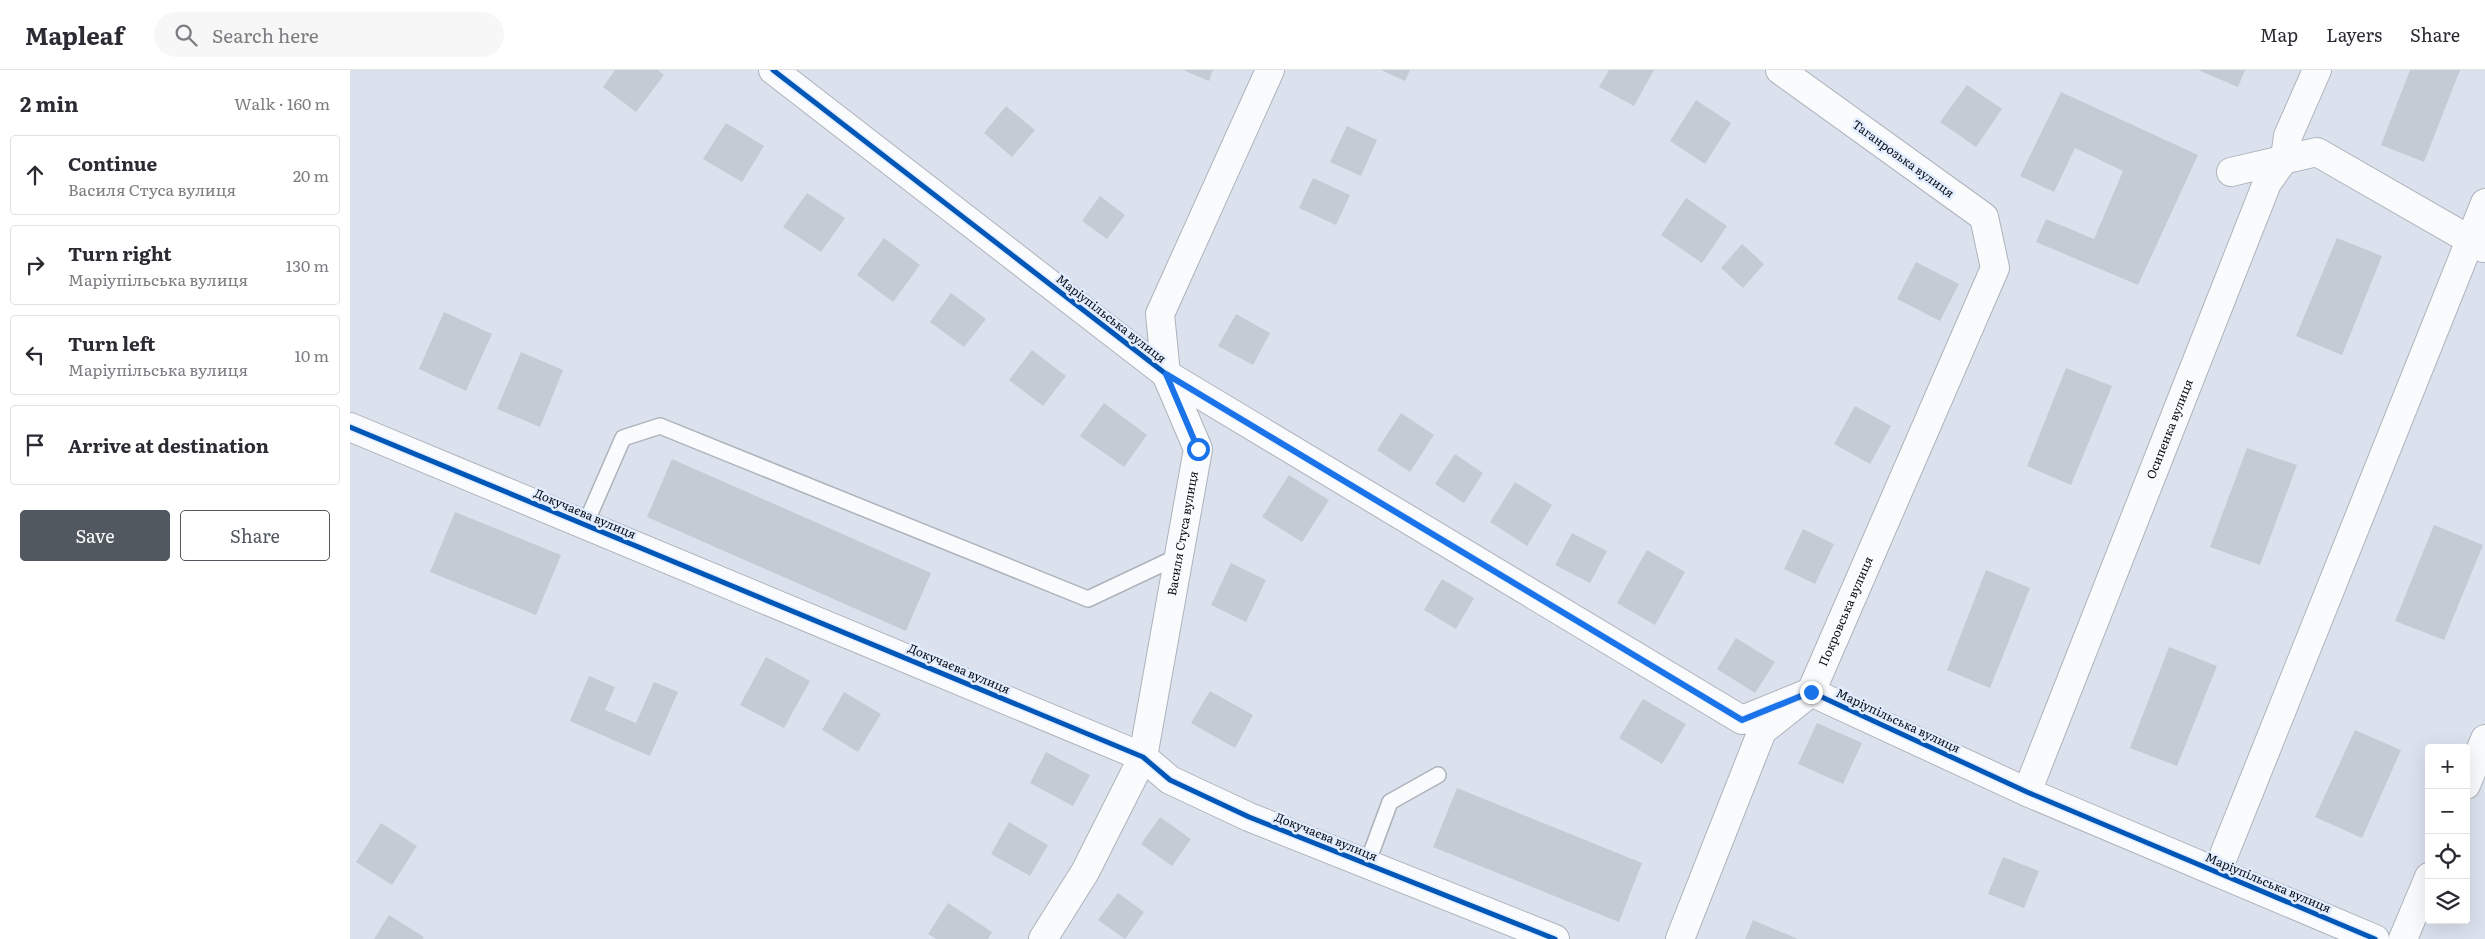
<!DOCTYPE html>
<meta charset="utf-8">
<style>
:root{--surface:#fff;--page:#f7f7f7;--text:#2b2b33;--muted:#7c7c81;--line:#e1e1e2;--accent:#525860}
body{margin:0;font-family:Literata,serif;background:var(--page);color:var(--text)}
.controls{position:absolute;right:15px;bottom:15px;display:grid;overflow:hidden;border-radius:5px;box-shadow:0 5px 20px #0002}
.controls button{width:45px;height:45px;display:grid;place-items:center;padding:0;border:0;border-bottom:1px solid var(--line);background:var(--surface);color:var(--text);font:25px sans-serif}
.stop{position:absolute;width:15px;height:15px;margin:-11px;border:4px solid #1a73e8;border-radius:50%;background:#fff}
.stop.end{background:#1a73e8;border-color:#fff;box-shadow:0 1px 5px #0008}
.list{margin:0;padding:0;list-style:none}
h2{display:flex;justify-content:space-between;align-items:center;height:65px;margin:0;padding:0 20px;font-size:21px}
h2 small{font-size:16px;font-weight:400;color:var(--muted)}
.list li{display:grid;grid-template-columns:32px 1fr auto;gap:15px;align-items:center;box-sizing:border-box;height:80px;margin:0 10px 10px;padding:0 10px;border:1px solid var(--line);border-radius:5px}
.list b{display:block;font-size:19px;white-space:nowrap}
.list p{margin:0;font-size:16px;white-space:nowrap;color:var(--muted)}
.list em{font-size:16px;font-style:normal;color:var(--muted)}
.actions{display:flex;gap:10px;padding:15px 20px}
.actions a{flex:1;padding:11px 0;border:1px solid var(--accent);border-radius:5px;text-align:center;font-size:18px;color:var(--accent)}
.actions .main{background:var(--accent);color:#fff}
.icon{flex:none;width:28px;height:28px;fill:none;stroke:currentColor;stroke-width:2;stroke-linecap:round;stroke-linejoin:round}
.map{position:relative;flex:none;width:2135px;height:869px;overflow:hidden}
header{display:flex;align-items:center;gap:30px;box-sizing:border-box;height:70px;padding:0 25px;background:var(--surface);border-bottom:1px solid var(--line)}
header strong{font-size:24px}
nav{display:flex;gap:28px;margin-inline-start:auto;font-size:18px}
.search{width:350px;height:45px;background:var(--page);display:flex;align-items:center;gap:12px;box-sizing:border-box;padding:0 18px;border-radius:28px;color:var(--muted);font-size:19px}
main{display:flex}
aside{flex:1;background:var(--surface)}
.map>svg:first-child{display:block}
.building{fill:#c5cbd4}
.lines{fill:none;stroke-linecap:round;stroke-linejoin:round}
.service-casing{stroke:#adb3bc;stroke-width:18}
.minor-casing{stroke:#adb3bc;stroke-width:30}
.service{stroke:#fafbfc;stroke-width:15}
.minor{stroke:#fafbfc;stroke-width:28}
.cycleway-casing{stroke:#e2edff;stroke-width:8}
.cycleway{stroke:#0057b8;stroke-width:5}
.route{stroke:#1a73e8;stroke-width:6}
.labels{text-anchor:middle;stroke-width:5;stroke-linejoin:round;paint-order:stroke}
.street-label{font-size:12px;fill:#090d14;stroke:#e2edff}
</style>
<header>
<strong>Mapleaf</strong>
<div class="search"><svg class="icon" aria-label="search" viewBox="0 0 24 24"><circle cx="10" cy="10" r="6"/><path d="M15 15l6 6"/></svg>Search here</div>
<nav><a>Map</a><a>Layers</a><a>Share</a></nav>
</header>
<main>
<aside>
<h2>2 min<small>Walk · 160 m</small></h2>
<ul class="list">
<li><svg class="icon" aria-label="ahead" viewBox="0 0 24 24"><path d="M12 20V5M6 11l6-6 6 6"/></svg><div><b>Continue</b><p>Василя Стуса вулиця</p></div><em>20 m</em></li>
<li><svg class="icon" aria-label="right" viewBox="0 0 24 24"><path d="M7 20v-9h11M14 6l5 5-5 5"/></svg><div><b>Turn right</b><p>Маріупільська вулиця</p></div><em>130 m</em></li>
<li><svg class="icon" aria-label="left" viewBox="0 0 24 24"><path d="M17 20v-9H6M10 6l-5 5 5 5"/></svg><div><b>Turn left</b><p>Маріупільська вулиця</p></div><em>10 m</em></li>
<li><svg class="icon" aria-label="arrive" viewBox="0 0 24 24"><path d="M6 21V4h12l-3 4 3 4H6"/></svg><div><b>Arrive at destination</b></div></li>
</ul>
<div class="actions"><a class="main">Save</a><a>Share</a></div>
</aside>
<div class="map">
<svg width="2135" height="869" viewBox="0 0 2135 869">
<rect width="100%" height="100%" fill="#dbe2ee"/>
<g class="building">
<path d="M 265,0 L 308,0 L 314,5 L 286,42 L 253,17 Z"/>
<path d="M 833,0 L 863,0 L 859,11 Z"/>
<path d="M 1031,0 L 1060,0 L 1055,11 Z"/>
<path d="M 1259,0 L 1304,0 L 1284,36 L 1249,17 Z"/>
<path d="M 1848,0 L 1895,0 L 1888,17 Z"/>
<path d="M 2060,0 L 2110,0 L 2074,92 L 2031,75 Z"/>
<path d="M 1617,15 L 1652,39 L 1626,77 L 1590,52 Z"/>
<path d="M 1711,22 L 1848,85 L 1788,215 L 1686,172 L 1696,149 L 1744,169 L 1773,101 L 1725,78 L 1704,122 L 1670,106 Z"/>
<path d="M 1346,30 L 1381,53 L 1355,94 L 1320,71 Z"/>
<path d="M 656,36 L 685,60 L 662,87 L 634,63 Z"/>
<path d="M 376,53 L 414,76 L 392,112 L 353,89 Z"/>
<path d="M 997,56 L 1027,70 L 1011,106 L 980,92 Z"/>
<path d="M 963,108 L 1000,125 L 986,155 L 949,138 Z"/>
<path d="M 457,123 L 495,148 L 471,182 L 433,157 Z"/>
<path d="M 750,126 L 775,145 L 757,169 L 732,151 Z"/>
<path d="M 1336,128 L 1377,156 L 1352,193 L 1311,165 Z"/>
<path d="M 534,168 L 570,195 L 543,232 L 507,205 Z"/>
<path d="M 1987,168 L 2032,186 L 1992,285 L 1946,266 Z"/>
<path d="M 1392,174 L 1414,194 L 1393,218 L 1371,198 Z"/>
<path d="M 1566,192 L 1609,214 L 1590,251 L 1547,229 Z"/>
<path d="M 601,223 L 636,249 L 614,277 L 580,252 Z"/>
<path d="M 94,242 L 142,264 L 116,321 L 69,299 Z"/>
<path d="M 886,244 L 920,263 L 903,295 L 868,276 Z"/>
<path d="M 682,280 L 716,306 L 693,336 L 659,310 Z"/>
<path d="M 171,282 L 213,300 L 190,357 L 147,339 Z"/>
<path d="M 1716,298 L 1762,316 L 1721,415 L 1677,396 Z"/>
<path d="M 754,333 L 797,365 L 774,397 L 730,366 Z"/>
<path d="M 1505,336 L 1541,356 L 1520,394 L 1484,374 Z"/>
<path d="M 1051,343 L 1084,365 L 1060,402 L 1027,380 Z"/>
<path d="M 1897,378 L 1947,395 L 1910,495 L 1860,477 Z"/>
<path d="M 1105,384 L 1133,403 L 1114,433 L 1085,414 Z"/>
<path d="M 322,389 L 581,503 L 556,561 L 297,447 Z"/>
<path d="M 939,405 L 979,430 L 952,472 L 912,447 Z"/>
<path d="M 1165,412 L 1202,435 L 1177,476 L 1140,452 Z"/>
<path d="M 105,442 L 211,485 L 186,545 L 80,502 Z"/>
<path d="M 2084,455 L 2133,475 L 2094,570 L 2045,551 Z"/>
<path d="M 1453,459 L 1484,474 L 1465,514 L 1434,499 Z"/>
<path d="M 1222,463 L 1257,481 L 1240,513 L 1205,495 Z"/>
<path d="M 1297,480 L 1335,502 L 1305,555 L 1267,533 Z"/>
<path d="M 881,493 L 916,510 L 896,552 L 861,535 Z"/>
<path d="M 1636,500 L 1680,518 L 1640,618 L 1597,600 Z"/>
<path d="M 1092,509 L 1124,528 L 1106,559 L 1074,540 Z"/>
<path d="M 1386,568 L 1425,592 L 1405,623 L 1367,599 Z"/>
<path d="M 1819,577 L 1867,596 L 1827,696 L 1780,678 Z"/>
<path d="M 416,587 L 460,611 L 434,658 L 390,635 Z"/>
<path d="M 239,606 L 265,617 L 255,640 L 286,653 L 304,612 L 328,622 L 300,686 L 220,651 Z"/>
<path d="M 860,621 L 903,645 L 885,678 L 841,653 Z"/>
<path d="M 494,622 L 531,644 L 508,682 L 472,660 Z"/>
<path d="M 1293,629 L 1336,654 L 1312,694 L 1269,668 Z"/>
<path d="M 1467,653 L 1512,673 L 1493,714 L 1448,694 Z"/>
<path d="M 2005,660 L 2051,680 L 2012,768 L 1965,747 Z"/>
<path d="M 696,682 L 740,705 L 723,736 L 680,713 Z"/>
<path d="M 1107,718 L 1292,793 L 1269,852 L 1083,777 Z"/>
<path d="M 810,747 L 841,769 L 822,796 L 791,774 Z"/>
<path d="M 659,752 L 698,775 L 680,806 L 641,784 Z"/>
<path d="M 31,753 L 67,776 L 42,815 L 6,792 Z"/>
<path d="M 1653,787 L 1689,801 L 1674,838 L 1638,824 Z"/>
<path d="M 768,823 L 794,842 L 775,869 L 748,850 Z"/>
<path d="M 598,833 L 642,862 L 638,869 L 586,869 L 578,864 Z"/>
<path d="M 39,845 L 74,867 L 73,869 L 24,869 Z"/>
<path d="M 1403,850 L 1448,869 L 1395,869 Z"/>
</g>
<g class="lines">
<defs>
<g id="service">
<path d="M 235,455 L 273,368 L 310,356 L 738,529 L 829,486"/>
<path d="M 1017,794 L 1040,732 L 1088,705"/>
</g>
<g id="minor">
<path d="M 423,0 L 816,304 L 1392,650 L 1461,622 L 1677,722 L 2025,869"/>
<path d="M 1881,102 L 1967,82 L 2134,178"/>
<path d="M 0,357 L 793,687 L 820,710 L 899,747 L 1205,869"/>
<path d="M 2116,715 L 2135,669"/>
<path id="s1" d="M 1677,722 L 1917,113 L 1935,88 L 1938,66 L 1967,0"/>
<path d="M 1867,802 L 2135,133"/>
<path id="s2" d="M 693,869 L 735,802 L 793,687 L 848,379 L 816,304 L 810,244 L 920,0"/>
<path id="s3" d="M 1330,869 L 1412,661 L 1461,622 L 1645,198 L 1634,147 L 1430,0"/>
<path d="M 2053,869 L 2079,807"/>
</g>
</defs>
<use href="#service" class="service-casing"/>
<use href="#minor" class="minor-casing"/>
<use href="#service" class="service"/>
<use href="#minor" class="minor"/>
<defs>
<g id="cycleway">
<path d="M 423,0 L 816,304 L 1392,650 L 1461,622 L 1677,722 L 2025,869"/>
<path d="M 0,357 L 793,687 L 820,710 L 899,747 L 1205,869"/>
</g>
</defs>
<use href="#cycleway" class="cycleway-casing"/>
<use href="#cycleway" class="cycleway"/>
</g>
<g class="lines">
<path class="route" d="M 848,379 L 816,304 L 1392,650 L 1461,622"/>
</g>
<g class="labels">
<g class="street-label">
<text transform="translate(1553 89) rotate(36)" y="4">Таганрозька вулиця</text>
<text transform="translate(761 249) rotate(38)" y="4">Маріупільська вулиця</text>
<text dy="4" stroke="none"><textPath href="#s1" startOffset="390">Осипенка вулиця</textPath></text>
<text transform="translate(235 444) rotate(23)" y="4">Докучаєва вулиця</text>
<text dy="4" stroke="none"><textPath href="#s2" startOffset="435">Василя Стуса вулиця</textPath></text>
<text dy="4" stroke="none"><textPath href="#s3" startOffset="374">Покровська вулиця</textPath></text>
<text transform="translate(609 599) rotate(23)" y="4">Докучаєва вулиця</text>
<text transform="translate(1548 651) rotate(25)" y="4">Маріупільська вулиця</text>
<text transform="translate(976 767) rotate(22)" y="4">Докучаєва вулиця</text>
<text transform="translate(1918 813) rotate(23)" y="4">Маріупільська вулиця</text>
</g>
</g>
</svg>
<div class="controls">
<button>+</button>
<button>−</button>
<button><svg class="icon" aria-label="locate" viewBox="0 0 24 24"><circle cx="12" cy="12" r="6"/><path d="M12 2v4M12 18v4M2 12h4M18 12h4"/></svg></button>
<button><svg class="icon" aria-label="layers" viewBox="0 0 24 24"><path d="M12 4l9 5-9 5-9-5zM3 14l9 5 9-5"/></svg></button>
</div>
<div class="stop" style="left:848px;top:379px"></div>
<div class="stop end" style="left:1461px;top:622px"></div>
</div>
</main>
